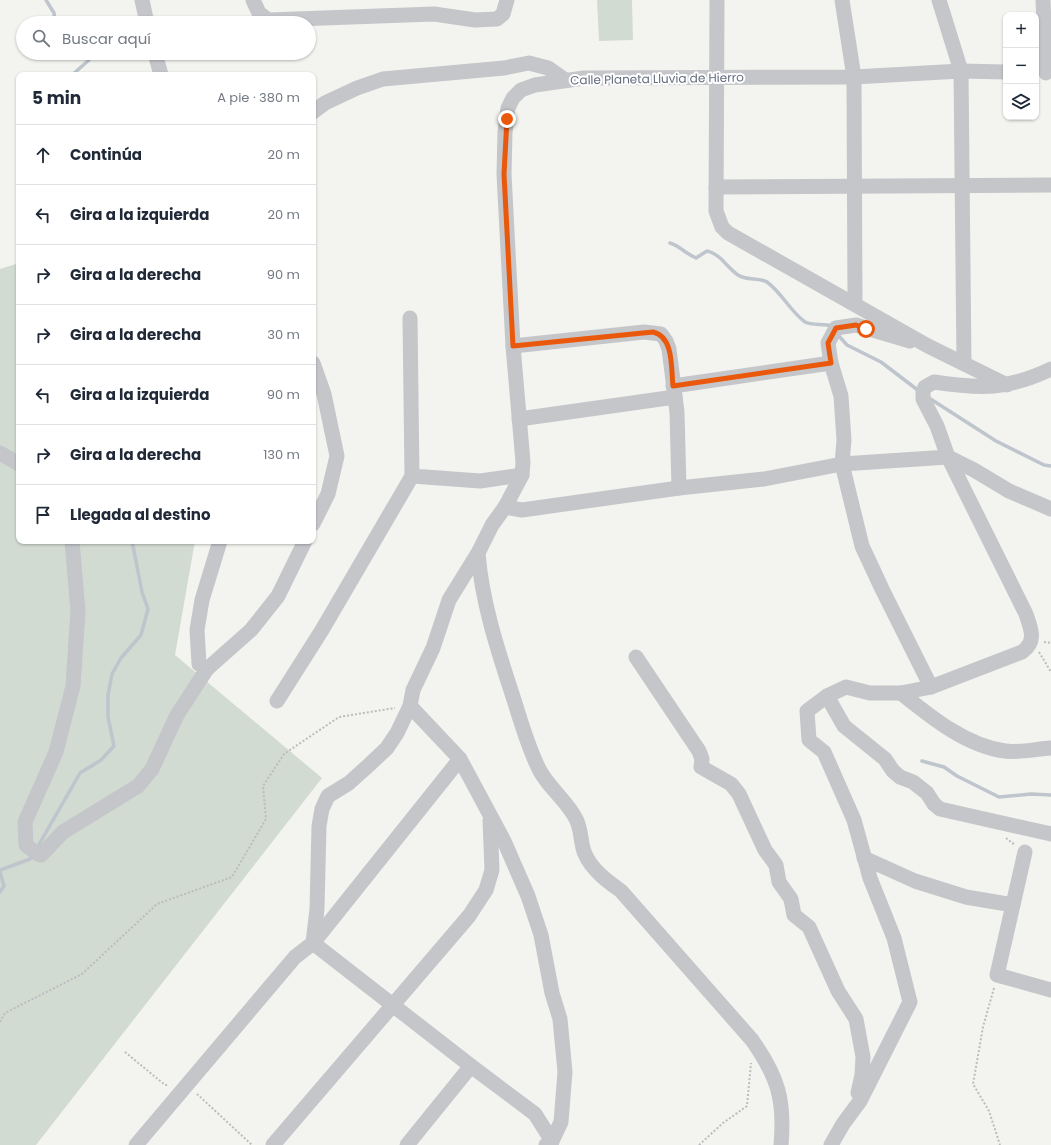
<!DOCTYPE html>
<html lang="es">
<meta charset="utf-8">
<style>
:root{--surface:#fff;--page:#f6f6f7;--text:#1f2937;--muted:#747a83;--line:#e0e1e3}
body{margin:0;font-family:Poppins,sans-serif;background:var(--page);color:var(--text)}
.controls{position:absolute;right:12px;top:12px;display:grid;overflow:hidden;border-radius:8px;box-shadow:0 1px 3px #0004}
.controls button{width:36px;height:36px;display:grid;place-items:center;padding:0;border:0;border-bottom:1px solid var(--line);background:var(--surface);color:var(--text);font:20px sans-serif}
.stop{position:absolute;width:12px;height:12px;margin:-9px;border:3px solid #ea580c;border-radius:50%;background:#fff}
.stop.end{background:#ea580c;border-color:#fff;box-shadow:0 1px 4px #0008}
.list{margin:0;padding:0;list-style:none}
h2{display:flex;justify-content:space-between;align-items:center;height:52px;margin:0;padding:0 16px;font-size:17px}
h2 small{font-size:13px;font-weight:400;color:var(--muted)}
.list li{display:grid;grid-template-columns:26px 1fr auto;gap:12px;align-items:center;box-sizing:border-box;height:60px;padding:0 16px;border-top:1px solid var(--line)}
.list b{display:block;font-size:15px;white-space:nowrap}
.list em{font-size:13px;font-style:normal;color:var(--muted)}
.icon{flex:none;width:22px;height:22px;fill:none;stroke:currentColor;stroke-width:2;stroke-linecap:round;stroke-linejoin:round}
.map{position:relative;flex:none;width:1051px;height:1145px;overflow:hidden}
.search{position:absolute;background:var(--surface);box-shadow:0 1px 3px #0004;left:16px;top:16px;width:300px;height:44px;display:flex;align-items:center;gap:10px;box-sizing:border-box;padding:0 14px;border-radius:22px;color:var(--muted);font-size:15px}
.panel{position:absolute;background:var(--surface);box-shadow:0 1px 3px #0004;left:16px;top:72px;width:300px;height:472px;border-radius:8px}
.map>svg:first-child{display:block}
.green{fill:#d2dbd1}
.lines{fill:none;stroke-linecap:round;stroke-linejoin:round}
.stream{stroke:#bec5cc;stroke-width:3.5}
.path{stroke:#bbbcbf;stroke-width:2;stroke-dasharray:2 2;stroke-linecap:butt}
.minor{stroke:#c4c6ca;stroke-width:15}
.route{stroke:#ea580c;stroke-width:5}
.labels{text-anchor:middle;stroke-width:4;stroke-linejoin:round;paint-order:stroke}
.street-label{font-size:12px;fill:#636d80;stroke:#fff}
</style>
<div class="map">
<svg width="1051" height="1145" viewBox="0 0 1051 1145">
<rect width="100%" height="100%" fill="#f3f4ef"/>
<g class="green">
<path d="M 597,0 L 632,0 L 633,40 L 599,41 Z"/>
<path d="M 19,263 L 19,541 L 195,541 L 175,655 L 322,778 L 36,1145 L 0,1145 L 0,269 Z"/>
</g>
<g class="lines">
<g class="stream">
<path d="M 46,0 L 54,13 L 55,23"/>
<path d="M 72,75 L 89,60 L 87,54 L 76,53"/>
<path d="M 670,243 C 680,246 686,254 696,258 L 707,251 C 721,254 726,267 738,275 C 746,281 759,277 767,282 C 782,293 790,311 805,322 C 812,326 824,323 832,326"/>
<path d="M 838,335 L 847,345 L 881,362 L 919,391"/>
<path d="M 929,398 L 996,441 L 1044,465 L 1051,466"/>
<path d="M 922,761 L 944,767 L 957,776 L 999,797 L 1031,794 L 1051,795"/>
<path d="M 37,848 L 80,773 L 101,760 L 114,746 L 108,717 L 108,695 L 112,674 L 121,658 L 141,635 L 148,609 L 142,592 L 132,541"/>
<path d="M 0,870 L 30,859 L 33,855"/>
<path d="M 0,872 L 4,886 L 0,892"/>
</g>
<g class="path">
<path d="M 1044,642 L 1051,643"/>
<path d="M 1039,652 L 1051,672"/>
<path d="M 1006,838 L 1015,845"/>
<path d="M 994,988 L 983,1027 L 973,1084 L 989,1111 L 1000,1145"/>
<path d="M 0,1022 L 5,1013 L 82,974 L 157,904 L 232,877 L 266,819 L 263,786 L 284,754 L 339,717 L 395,708"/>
<path d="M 125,1052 L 165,1085 L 169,1085"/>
<path d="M 197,1094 L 252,1145"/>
<path d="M 699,1145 L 723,1123 L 747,1106 L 751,1063"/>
</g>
<g class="minor">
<path d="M 142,0 L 147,23"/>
<path d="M 253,0 L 259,13 L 268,20 L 434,14 L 475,20 L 497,19 L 503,14 L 507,0"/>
<path d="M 717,0 L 716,211 L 722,227 L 728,233 L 928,346 L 1007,385"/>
<path d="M 842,0 L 854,77 L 855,303"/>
<path d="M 939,0 L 961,71 L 964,363"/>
<path d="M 1043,0 L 1046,73"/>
<path d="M 155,53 L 161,75"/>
<path d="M 313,112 L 325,103 L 357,88 L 383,79 L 504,68 L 529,63 L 548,68 L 565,80"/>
<path d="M 716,187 L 1051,185"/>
<path d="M 410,318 L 412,476 L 480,481 L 522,475"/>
<path d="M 910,341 L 856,325 L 836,328 L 828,343 L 831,363 L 841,396 L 844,440 L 842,464 L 862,546 L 882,589 L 931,687"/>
<path d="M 513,346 L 644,332 L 661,334 L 666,341 L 669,349 L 677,412 L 679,488"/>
<path d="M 313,363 L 324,394 L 337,456 L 328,494 L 313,524"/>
<path d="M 673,386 L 831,363"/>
<path d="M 519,419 L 675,397"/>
<path d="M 0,453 L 19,464"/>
<path d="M 505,507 L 522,510 L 679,488 L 764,479 L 842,464 L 948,457 L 974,470 L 1009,491 L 1051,509"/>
<path d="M 72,541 L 78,611 L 73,686 L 56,752 L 25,822 L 26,845 L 36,853 L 41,855 L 63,832 L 138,786 L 152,769 L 177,715 L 207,669 L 251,630 L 278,596 L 305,541"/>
<path d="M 478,553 C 482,604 499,654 515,703 C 522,725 529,750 540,771 C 550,789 567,801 576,819 C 582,830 580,843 585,854 C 592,870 607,881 621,891 L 752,1040 C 778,1077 785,1100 781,1145"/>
<path d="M 636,657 L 699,751 L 702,759 L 701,767 L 731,784 L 739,794 L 765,850 L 776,865 L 779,882 L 791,899 L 794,915 L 809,927 L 838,991 L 856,1019 L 863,1057 L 862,1075 L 858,1093"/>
<path d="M 207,669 L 199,664 L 197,630 L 202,600 L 220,541"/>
<path d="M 901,693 C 931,717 966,746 1005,751 C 1019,753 1036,749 1051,748"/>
<path d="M 827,696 L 844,726 L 885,759 L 893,771 L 900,777 L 913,782 L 927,793 L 934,804 L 940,809 L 1051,834"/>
<path d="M 277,701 L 322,630 L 412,476"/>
<path d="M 410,706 L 460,759 L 504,841 L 528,896 L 541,935 L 552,993 L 560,1019 L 565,1072 L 561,1122 L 552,1141 L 546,1145"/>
<path d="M 1025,852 L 997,975 L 1051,990"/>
<path d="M 864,858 L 915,881 L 966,897 L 1013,905"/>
<path d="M 313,943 L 317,909 L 319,826 L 322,809 L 328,796 L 349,783 L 369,765 L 387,748 L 397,733 L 410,706 L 413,690 L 433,648 L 449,600 L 478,553 L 492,525 L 505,507 L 522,475 L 523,462 L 513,346 L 504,174 L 505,132 L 508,108 L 513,98 L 521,90 L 535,85 L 584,78 L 854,77 L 961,71 L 1006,72"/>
<path d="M 313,943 L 471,1066 L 535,1114 L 552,1141"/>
<path d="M 136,1145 L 295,957 L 313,943 L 460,759"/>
<path d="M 273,1145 L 469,916 L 486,890 L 492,870 L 490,820"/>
<path d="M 407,1145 L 471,1066"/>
<path d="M 831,1145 L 843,1124 L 860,1101 L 910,1002 L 894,938 L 870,878 L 854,820 L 824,752 L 809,740 L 807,711 L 827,696 L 846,687 L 870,693 L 901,693 L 931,687 L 1022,652 C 1037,641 1031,629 1026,614 L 948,457 L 937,426 L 923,399 L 923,392 L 925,387 L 934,382 C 981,389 1007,390 1051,369"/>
</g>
</g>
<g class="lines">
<path class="route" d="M 507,119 L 504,174 L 513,346 L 653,332 C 674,337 671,368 673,386 L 831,363 L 828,343 L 836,328 L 856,325 L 866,329"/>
</g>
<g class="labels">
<g class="street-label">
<text transform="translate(657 79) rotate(-1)" y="4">Calle Planeta Lluvia de Hierro</text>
</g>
</g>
</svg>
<div class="controls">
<button>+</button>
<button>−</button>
<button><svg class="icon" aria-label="layers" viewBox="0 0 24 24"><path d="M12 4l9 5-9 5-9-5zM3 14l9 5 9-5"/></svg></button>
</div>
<div class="stop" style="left:866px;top:329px"></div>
<div class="stop end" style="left:507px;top:119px"></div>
<div class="search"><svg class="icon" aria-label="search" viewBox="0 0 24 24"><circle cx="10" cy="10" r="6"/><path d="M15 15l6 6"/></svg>Buscar aquí</div>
<section class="panel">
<h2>5 min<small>A pie · 380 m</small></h2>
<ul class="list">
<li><svg class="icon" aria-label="ahead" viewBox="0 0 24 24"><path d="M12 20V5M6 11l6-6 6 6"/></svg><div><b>Continúa</b></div><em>20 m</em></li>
<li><svg class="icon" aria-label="left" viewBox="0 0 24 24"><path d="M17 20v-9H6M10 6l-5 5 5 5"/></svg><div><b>Gira a la izquierda</b></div><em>20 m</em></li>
<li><svg class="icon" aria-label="right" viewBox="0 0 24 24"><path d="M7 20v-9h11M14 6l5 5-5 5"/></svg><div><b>Gira a la derecha</b></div><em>90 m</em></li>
<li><svg class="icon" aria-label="right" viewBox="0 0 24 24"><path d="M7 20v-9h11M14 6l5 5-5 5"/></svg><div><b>Gira a la derecha</b></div><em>30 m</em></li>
<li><svg class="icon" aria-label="left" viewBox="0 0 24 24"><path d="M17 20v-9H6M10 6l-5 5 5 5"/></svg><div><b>Gira a la izquierda</b></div><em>90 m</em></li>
<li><svg class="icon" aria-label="right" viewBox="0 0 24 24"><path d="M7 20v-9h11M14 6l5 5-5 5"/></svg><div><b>Gira a la derecha</b></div><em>130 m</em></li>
<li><svg class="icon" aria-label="arrive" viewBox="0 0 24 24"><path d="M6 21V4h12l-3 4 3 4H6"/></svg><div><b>Llegada al destino</b></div></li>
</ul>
</section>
</div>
